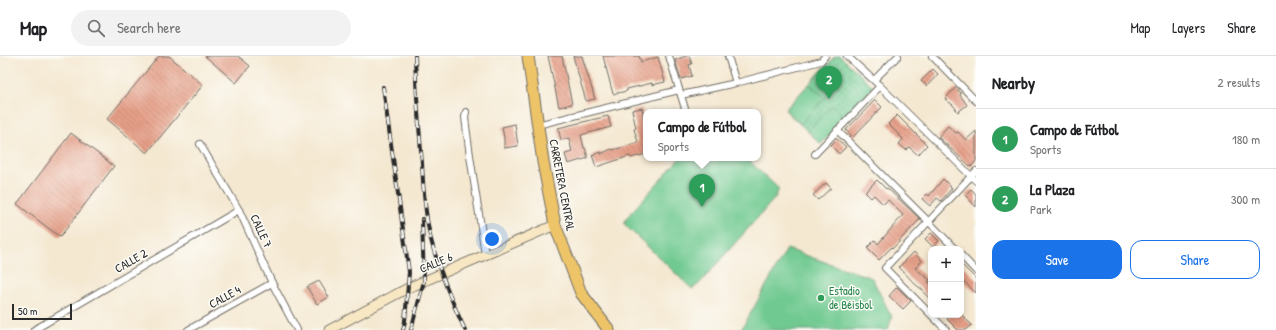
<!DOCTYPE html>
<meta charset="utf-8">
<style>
:root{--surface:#fff;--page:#f2f2f2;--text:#202124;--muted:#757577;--line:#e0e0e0;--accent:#1a73e8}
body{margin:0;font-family:"Patrick Hand",sans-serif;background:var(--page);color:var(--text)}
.controls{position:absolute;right:12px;bottom:12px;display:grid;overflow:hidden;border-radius:8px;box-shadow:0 2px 6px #0003}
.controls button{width:36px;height:36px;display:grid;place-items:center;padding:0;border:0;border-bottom:1px solid var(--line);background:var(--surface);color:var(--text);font:20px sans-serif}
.scale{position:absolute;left:12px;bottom:10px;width:60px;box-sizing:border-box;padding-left:4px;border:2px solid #2b2b2b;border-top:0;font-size:11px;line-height:14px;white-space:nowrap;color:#2b2b2b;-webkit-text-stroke:3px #fdfcf7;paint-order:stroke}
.you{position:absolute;left:492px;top:183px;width:14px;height:14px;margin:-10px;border:3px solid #fff;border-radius:50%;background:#1a73e8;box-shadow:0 0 0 6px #1a73e833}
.badge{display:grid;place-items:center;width:26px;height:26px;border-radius:50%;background:var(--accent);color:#fff;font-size:13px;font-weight:700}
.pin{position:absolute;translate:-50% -33px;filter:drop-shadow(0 1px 2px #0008)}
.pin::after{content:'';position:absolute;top:21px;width:14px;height:12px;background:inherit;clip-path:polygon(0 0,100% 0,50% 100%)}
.popup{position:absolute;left:643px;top:53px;width:118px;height:52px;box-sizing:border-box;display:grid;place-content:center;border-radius:8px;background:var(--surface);filter:drop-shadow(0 1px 3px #0005);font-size:13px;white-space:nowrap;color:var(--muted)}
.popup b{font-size:15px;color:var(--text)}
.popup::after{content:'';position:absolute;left:50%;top:100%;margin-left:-8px;border:8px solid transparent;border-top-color:var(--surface)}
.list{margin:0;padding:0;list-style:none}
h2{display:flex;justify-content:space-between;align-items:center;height:52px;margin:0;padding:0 16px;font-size:17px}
h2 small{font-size:13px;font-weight:400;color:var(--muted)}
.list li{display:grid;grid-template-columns:26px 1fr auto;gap:12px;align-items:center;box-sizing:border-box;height:60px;padding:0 16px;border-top:1px solid var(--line)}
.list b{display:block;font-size:15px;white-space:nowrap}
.list p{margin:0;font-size:13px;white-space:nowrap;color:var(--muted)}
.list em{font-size:13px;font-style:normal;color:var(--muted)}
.actions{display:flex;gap:8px;padding:12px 16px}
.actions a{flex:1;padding:9px 0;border:1px solid var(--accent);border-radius:12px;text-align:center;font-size:14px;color:var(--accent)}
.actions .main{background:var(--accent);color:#fff}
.icon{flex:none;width:22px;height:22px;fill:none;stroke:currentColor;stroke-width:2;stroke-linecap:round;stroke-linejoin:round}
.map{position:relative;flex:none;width:976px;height:274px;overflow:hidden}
header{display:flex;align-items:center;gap:24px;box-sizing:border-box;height:56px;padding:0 20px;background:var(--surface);border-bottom:1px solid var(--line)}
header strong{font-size:19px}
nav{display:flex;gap:22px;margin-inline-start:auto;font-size:14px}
.search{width:280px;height:36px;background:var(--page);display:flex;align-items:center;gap:10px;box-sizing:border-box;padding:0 14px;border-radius:22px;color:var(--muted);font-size:15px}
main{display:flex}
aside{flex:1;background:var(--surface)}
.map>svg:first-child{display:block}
.grass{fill:url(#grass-dots);stroke:#4e7a5e}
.pitch{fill:#70c990;stroke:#4e7a5e}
.building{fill:url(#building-back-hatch)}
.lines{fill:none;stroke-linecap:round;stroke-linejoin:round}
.street-casing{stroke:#716d65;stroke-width:8}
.secondary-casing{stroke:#716d65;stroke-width:11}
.highway-casing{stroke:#716d65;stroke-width:13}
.street{stroke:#fff;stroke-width:6}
.secondary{stroke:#f8e7c3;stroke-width:9}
.highway{stroke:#eec469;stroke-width:11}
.rail-casing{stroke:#2b2b2b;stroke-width:4}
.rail{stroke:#fdfcf7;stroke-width:2.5;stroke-dasharray:8;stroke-linecap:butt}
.leisure-dot{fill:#2e9e5b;stroke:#fdfcf7;stroke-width:1.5}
.labels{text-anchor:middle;stroke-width:3;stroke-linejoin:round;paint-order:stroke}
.street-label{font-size:12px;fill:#2b2b2b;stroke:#fdfcf7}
.leisure-label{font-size:12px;fill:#27864d;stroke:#fdfcf7;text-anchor:start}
</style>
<header>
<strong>Map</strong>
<div class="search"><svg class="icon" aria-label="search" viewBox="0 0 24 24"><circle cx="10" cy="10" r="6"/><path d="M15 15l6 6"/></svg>Search here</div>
<nav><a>Map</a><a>Layers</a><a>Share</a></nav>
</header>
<main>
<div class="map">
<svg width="976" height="274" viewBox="0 0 976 274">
<defs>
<pattern id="grass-dots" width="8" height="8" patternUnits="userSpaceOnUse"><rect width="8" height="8" fill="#70c990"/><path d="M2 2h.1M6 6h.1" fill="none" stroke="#5ca376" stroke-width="1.8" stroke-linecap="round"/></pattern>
<pattern id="building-back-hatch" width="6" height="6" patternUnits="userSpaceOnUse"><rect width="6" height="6" fill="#e69f87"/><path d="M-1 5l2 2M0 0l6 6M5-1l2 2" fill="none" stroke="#bb826f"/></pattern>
</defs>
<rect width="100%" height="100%" fill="#fdfcf7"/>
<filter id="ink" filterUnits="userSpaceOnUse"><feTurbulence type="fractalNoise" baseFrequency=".025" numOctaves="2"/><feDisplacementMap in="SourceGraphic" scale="8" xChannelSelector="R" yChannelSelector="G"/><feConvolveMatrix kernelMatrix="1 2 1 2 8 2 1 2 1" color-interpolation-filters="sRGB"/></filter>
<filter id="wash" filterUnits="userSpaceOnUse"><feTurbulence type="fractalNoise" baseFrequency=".012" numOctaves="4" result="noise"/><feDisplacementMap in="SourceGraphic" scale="16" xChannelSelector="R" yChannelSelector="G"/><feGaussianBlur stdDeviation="0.9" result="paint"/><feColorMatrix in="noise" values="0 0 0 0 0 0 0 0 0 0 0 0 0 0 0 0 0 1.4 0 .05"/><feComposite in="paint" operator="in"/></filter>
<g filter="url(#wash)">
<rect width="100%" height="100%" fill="#f4e8d1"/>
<path class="grass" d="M 835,0 L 840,0 L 874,31 L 821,88 L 785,54 Z"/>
<g class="pitch">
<path d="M 809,28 L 825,42 L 801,68 L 785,54 Z"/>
<path d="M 832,49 L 845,62 L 821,88 L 808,75 Z"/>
<path d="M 680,102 L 746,102 L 779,133 L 775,142 L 699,228 L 692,233 L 624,168 L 628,160 Z"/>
<path d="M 787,193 L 872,222 L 892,261 L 888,274 L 741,274 Z"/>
</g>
<g id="blocks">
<g class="building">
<path d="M 159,0 L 169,0 L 203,29 L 147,97 L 107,63 Z"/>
<path d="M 205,0 L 238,0 L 250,10 L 236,27 Z"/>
<path d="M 548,0 L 562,0 L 572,48 L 559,51 Z"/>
<path d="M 573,0 L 582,0 L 595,43 L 586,45 Z"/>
<path d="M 603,0 L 639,0 L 641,6 L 658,1 L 665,26 L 652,29 L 652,27 L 627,33 L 627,35 L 613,38 Z"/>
<path d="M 686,0 L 689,0 L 692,8 L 689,9 L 692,20 L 681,23 L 675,4 Z"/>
<path d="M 933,13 L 938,18 L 927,30 L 921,25 Z"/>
<path d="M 955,32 L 961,37 L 960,39 L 967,49 L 958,56 L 953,49 L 945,43 Z"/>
<path d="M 875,44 L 882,51 L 853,81 L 846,74 Z"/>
<path d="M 642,52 L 646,71 L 646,98 L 631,102 L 630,100 L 596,111 L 592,99 L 601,96 L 601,98 L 611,93 L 612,94 L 624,91 L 638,86 L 634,73 L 636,72 L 632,54 Z"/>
<path d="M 897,59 L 927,89 L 918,99 L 909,91 L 906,94 L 899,88 L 903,83 L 888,68 Z"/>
<path d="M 608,60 L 611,71 L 581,79 L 584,92 L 585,92 L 588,102 L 568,108 L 565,98 L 572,96 L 569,82 L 561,84 L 558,72 Z"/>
<path d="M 515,68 L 518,90 L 504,92 L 504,82 L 502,71 Z"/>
<path d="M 948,70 L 956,77 L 958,76 L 966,84 L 976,75 L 976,105 L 971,111 L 938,81 Z"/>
<path d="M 71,77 L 114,110 L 60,181 L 17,148 Z"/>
<path d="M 837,83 L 846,91 L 839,98 L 831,89 Z"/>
<path d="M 943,123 L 952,132 L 941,145 L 937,142 L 930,150 L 922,143 L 927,138 L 929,140 Z"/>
<path d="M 877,124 L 886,133 L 887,132 L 920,163 L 899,185 L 900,185 L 893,192 L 892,191 L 879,204 L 867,192 L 875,184 L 878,188 L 903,159 L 888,144 L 883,148 L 874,139 L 871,142 L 865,136 Z"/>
<path d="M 826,127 L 831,132 L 818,144 L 813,139 Z"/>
<path d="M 971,133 L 976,138 L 976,151 L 965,139 Z"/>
<path d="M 931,177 L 939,185 L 933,191 L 925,183 Z"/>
<path d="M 914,196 L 922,205 L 915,212 L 930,224 L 928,226 L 931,228 L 931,244 L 923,236 L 924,235 L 915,228 L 899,211 Z"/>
<path d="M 961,208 L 976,223 L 976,237 L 961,223 Z"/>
<path d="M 319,225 L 329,241 L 317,248 L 307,231 Z"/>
<path d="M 897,231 L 911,245 L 903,253 L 889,240 Z"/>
<path d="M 950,259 L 962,259 L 972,269 L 966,274 L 958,274 L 947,263 Z"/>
</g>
</g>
</g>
<g filter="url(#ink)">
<use href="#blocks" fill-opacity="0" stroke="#716d65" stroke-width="1"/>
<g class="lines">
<defs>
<g id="street">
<path d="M 669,0 L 686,56"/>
<path d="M 728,0 L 736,27"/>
<path d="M 847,0 L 880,30 L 976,125"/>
<path d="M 932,0 L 976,45"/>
<path d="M 874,24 L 898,0"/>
<path d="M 681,39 L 736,27 L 821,5 L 825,0"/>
<path d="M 466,56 L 465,61 C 470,107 479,153 485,199"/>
<path d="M 537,69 L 679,34"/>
<path d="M 837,74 L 929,166 L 955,193"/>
<path d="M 200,88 L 239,154 L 272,227 L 297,274"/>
<path d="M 815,98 L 880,30"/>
<path d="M 961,199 L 976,215"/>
<path d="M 34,274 L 239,154"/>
<path d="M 188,274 L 272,227"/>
<path d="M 946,274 L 885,212 L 976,115"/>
</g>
<path id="secondary" d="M 329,274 L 408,232 L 555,169"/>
<path id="highway" d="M 528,0 L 543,106 L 555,169 L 581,237 L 609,274"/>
</defs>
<use href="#street" class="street-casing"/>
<use href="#secondary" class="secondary-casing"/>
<use href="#highway" class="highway-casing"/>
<use href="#street" class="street"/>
<use href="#secondary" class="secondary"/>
<use href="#highway" class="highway"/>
<defs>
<g id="rail">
<path d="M 415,0 C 416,36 419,71 422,107 C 423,131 425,156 430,180 C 438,212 451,244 465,274"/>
<path d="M 383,31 L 409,216 L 405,265 L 403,274"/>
<path d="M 411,274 L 424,225 L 422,163"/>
</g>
</defs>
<use href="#rail" class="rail-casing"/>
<use href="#rail" class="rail"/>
</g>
</g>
<circle class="leisure-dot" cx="821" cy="242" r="4"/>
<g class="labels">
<g class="street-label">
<text transform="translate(562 129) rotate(79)" y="4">CARRETERA CENTRAL</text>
<text transform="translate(261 175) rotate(65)" y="4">CALLE 7</text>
<text transform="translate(131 205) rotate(-30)" y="4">CALLE 2</text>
<text transform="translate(436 207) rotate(-23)" y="4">CALLE 6</text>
<text transform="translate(225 241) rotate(-29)" y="4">CALLE 4</text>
</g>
<g class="leisure-label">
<text x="829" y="239">Estadio<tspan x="829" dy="14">de Béisbol</tspan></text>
</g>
</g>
</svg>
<div class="controls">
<button>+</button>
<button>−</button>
</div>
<div class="scale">50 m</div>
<div class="you"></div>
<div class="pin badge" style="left:702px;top:151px;background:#2e9e5b">1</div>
<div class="popup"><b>Campo de Fútbol</b>Sports</div>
<div class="pin badge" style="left:829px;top:43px;background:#2e9e5b">2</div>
</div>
<aside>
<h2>Nearby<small>2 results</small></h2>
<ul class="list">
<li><span class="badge" style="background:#2e9e5b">1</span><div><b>Campo de Fútbol</b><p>Sports</p></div><em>180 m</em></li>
<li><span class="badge" style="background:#2e9e5b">2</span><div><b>La Plaza</b><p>Park</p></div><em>300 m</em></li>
</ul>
<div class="actions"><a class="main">Save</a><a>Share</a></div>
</aside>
</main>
